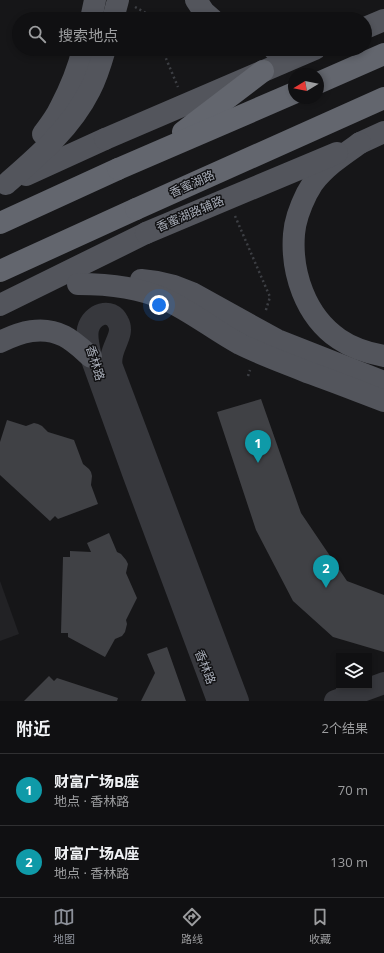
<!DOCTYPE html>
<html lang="zh">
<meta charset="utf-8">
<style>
:root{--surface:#101012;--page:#19191b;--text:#f1f3f6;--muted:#9c9d9f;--line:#303032;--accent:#8c9099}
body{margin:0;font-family:"Open Sans","Noto Sans SC",sans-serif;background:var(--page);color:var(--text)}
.controls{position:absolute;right:12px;bottom:12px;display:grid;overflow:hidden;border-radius:0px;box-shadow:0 2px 6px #0003}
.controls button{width:36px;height:36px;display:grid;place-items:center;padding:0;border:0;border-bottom:1px solid var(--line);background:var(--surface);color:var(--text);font:20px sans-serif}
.compass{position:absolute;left:288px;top:68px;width:36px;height:36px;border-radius:50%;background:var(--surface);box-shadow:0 2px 6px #0003;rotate:260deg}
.you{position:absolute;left:159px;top:305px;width:14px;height:14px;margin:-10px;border:3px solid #fff;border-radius:50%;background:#1a73e8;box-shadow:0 0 0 6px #1a73e833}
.badge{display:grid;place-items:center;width:26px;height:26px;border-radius:50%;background:var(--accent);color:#fff;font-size:13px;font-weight:700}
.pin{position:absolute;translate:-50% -33px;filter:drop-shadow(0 1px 2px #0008)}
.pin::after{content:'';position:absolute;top:21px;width:14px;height:12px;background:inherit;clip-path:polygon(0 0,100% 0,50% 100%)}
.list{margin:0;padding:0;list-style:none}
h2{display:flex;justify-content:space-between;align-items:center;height:52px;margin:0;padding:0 16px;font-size:17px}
h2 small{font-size:13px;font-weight:400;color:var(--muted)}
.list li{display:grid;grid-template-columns:26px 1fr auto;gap:12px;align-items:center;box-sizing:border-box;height:72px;padding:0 16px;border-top:1px solid var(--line)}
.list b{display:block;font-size:15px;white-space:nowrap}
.list p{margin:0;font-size:13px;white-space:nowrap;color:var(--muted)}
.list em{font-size:13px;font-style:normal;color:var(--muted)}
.icon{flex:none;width:22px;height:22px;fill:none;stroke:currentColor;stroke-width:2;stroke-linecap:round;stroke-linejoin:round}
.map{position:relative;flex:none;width:384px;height:701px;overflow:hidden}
.search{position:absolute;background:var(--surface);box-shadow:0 2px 6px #0003;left:12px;right:12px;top:12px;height:44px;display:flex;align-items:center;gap:10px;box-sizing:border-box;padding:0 14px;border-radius:22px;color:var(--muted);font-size:15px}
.sheet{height:196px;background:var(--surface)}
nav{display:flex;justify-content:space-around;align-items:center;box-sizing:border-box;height:56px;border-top:1px solid var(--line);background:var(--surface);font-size:11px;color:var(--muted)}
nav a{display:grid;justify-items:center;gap:2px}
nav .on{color:var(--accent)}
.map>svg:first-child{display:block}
.built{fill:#222225}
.building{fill:#404145}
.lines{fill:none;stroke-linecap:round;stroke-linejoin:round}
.path{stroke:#3d3f44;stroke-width:2.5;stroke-dasharray:2 3;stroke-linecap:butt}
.minor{stroke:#37383d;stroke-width:22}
.major{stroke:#53555c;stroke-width:22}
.highway{stroke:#63666e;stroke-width:22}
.major-bridge{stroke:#53555c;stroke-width:22}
.highway-bridge{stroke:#63666e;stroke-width:22}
.labels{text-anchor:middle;stroke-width:3;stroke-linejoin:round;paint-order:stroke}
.street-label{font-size:12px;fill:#a8adb8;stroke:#111113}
</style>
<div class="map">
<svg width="384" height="701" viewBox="0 0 384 701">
<rect width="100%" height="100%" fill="#161618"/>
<path class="built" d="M 0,581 L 19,634 L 0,641 Z"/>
<g class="building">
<path d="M 261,399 L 301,513 L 347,581 L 384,595 L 384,652 L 333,637 L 293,601 L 256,530 L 217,412 Z"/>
<path d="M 7,420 L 26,426 L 34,423 L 38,424 L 42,426 L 48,432 L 74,440 L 83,464 L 89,469 L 91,472 L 92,476 L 91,485 L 98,504 L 58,519 L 55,516 L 50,521 L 0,475 L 0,442 Z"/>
<path d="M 109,533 L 117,552 L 121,554 L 126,560 L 128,564 L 126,573 L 137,598 L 126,620 L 127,624 L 125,632 L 122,636 L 115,639 L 105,657 L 68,637 L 68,633 L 61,633 L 63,557 L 70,557 L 70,551 L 91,552 L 87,543 Z"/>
<path d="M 167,647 L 186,701 L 141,701 L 155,673 L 147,654 Z"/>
<path d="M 49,676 L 54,681 L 57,678 L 118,698 L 117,701 L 24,701 Z"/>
</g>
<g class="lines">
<g class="path">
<path d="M 135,7 L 146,13 L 149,19"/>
<path d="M 162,49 L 178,87"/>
<path d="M 235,216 L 270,297 L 265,313"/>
<path d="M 248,376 L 250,370"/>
</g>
<g class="minor">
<path d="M 218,701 L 134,476 L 91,357 C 89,348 86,338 88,329 C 92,314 111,307 118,322 C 126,336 107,349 112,367 L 238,701"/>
<path d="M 335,701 L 384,683"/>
</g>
<g class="major">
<path d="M 196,0 L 204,12 L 212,19"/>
<path d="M 91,19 L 95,0"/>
<path d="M 113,19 L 118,0"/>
<path d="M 365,28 L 384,20"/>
<path d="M 274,49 L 299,50 L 305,49"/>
<path d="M 43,134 C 49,126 56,117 60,108 C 70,89 78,70 83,49"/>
<path d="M 360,143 L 384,132"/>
<path d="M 26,175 L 105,139"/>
<path d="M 6,184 C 38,156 71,128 90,90 C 97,77 101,63 105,49"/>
<path d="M 0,305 L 146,233"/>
<path d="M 0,342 C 20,332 42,325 64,336 C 74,341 83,350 91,357"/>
</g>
<g class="highway">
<path d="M 318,83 L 384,54"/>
<path d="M 0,223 L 118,169"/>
<path d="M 0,271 L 136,209"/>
</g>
<g class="major-bridge">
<path d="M 105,139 L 315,49"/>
<path d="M 360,143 C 343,155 326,166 313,183 C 311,186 309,190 307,193 C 301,205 295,220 294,234 C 291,272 305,316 339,339 C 352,348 368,353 384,356"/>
<path d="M 146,233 L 337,153"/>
<path d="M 141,280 L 157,282 L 174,286 L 192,293 L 277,340 L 384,382"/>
<path d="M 78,284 C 107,284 138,287 164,299 C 191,311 214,330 240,344 C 262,355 285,363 307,372 C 333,381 358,391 384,401"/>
</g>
<g class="highway-bridge">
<path d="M 183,132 L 263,71"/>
<path d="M 118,169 L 294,93"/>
<path d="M 136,209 L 384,98"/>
</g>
</g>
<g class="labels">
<g class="street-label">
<text transform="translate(192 184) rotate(-24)" y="4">香蜜湖路</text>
<text transform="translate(190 214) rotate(-23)" y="4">香蜜湖路辅路</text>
<text transform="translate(95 363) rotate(73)" y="4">香林路</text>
<text transform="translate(205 667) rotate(69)" y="4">香林路</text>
</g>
</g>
</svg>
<div class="controls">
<button><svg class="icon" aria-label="layers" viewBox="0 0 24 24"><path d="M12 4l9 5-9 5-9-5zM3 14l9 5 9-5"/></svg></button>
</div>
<svg class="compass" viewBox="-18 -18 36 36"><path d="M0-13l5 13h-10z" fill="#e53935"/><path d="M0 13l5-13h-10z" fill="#9c9d9f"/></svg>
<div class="you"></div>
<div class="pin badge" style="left:258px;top:463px;background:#0f9aa8">1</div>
<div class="pin badge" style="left:326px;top:588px;background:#0f9aa8">2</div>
<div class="search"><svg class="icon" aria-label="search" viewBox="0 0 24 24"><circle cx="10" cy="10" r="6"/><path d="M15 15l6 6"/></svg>搜索地点</div>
</div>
<section class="sheet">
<h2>附近<small>2个结果</small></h2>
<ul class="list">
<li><span class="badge" style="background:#0f9aa8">1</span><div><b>财富广场B座</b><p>地点 · 香林路</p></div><em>70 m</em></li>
<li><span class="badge" style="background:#0f9aa8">2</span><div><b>财富广场A座</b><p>地点 · 香林路</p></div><em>130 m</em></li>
</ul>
</section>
<nav>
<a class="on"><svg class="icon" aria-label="map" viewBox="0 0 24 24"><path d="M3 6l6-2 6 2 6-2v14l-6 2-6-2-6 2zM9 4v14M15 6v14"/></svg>地图</a>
<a><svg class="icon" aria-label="directions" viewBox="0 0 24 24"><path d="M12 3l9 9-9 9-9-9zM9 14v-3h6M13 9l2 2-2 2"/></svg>路线</a>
<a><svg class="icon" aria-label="saved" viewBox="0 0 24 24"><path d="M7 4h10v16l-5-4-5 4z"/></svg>收藏</a>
</nav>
